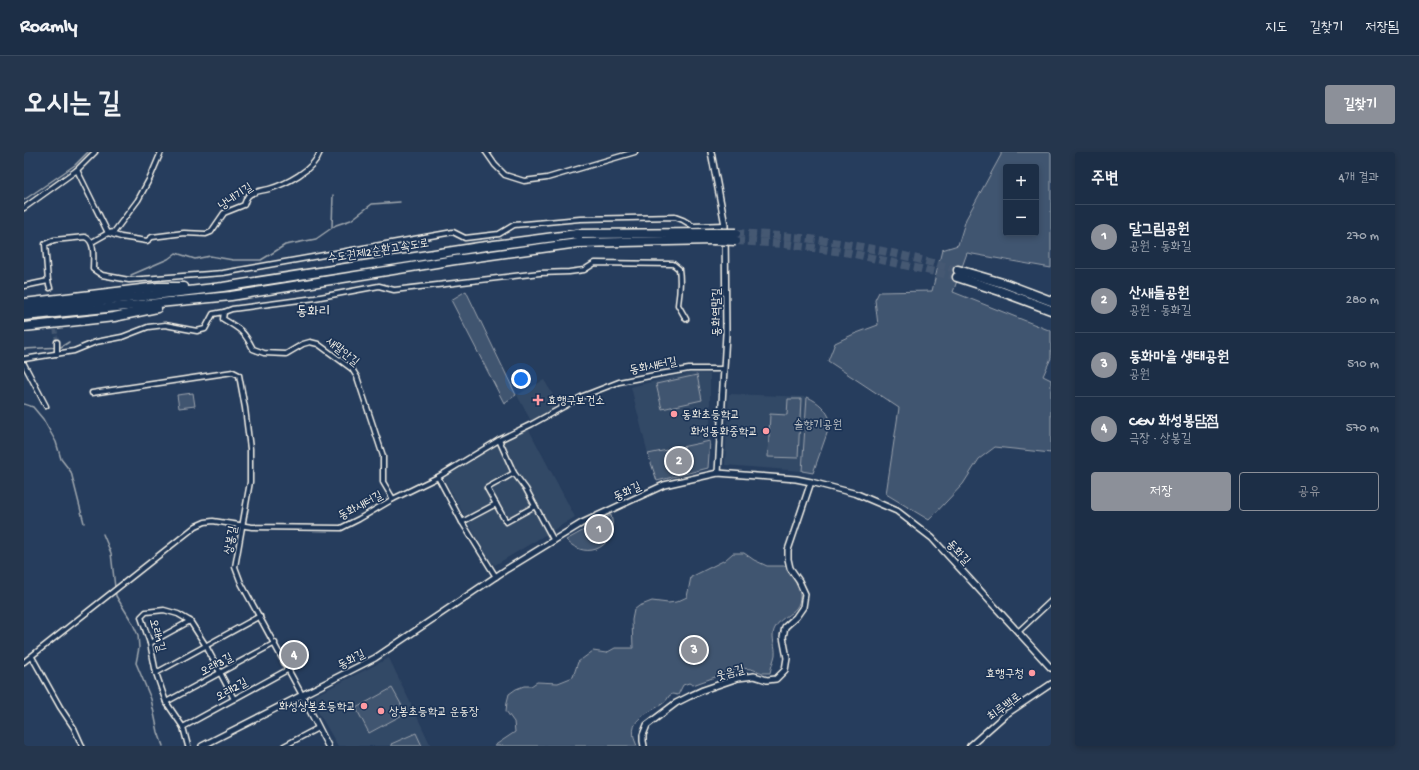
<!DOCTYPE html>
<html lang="ko">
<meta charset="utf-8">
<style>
:root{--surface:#1c2e46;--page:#25364d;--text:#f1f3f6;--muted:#a0a8b3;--line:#3a4a5f;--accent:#8c9099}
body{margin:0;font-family:"Gochi Hand","Poor Story",sans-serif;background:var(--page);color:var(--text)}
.controls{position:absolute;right:12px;top:12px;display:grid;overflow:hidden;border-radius:4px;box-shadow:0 2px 6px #0003}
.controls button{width:36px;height:36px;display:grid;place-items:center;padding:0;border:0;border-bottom:1px solid var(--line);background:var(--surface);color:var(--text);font:20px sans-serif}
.you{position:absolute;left:497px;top:227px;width:14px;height:14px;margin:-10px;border:3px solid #fff;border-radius:50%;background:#1a73e8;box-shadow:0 0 0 6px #1a73e833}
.badge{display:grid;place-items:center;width:26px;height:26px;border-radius:50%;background:var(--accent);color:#fff;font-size:13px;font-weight:700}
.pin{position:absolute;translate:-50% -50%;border:2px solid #fff;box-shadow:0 1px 4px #0006}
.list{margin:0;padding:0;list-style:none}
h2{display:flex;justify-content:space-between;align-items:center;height:52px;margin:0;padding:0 16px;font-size:17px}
h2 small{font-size:13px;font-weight:400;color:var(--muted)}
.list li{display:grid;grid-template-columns:26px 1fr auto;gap:12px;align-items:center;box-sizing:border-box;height:64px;padding:0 16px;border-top:1px solid var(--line)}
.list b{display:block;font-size:15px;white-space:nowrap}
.list p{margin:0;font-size:13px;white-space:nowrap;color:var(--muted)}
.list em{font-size:13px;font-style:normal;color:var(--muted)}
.actions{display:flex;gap:8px;padding:12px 16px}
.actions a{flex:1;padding:9px 0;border:1px solid var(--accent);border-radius:4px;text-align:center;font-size:14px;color:var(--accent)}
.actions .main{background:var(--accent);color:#fff}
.map{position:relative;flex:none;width:1027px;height:594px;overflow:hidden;border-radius:4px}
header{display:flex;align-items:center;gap:24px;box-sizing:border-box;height:56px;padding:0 20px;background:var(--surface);border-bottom:1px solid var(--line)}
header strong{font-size:19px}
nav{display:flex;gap:22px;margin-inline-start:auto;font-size:14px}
.intro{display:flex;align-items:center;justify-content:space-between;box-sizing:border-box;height:96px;padding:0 24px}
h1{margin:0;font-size:28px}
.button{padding:10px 18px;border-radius:4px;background:var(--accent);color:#fff;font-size:14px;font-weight:700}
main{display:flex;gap:24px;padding:0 24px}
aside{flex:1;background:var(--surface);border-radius:4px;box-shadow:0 2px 6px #0003}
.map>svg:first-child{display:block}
.built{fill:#334966}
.green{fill:#40546f;stroke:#9aa2ac;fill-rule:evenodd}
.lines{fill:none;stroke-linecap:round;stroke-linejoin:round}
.stream{stroke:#9fa7ae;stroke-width:1.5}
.minor-tunnel{stroke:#455872;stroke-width:4;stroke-dasharray:4 2;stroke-linecap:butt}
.motorway-tunnel{stroke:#455872;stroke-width:8;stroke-dasharray:8 4;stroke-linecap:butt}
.minor-casing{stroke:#f4f1e8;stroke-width:7}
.tertiary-casing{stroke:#f4f1e8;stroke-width:8}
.motorway-casing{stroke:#f4f1e8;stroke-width:11}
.minor{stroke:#1d3557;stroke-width:4}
.tertiary{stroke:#1d3557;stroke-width:5}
.motorway{stroke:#1d3557;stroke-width:8}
.motorway-bridge-casing{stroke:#f4f1e8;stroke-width:11;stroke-linecap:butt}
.motorway-bridge{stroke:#1d3557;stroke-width:8}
.poi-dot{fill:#ff9aa2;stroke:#1d3557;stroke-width:1.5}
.labels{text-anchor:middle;stroke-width:3.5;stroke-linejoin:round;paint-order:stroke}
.street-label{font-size:12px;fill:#f4f1e8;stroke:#1d3557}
.poi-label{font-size:12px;fill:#f4f1e8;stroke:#1d3557;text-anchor:start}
.park-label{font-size:12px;fill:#bec2c4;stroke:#1d3557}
.quarter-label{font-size:14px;fill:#f4f1e8;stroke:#1d3557}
</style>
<header>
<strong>Roamly</strong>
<nav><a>지도</a><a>길찾기</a><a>저장됨</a></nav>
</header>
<div class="intro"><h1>오시는 길</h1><a class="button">길찾기</a></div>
<main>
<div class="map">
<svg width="1027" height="594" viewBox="0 0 1027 594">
<rect width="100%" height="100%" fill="#263d5d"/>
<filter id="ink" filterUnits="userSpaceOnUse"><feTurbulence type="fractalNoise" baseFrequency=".025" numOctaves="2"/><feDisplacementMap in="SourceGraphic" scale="8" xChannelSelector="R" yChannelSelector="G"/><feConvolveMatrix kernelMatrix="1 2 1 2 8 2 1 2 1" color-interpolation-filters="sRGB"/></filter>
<g filter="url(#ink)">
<g class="built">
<path d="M 669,221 L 686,222 L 686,289 L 624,302 L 607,235 L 648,225 Z"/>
<path d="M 520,228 L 535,253 L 507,269 L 493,243 Z"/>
<path d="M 705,242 L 783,245 L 778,319 L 701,313 Z"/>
<path d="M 504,276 L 551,365 L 471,413 L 465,408 L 419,325 Z"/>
<path d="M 365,506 L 407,594 L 314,594 L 286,546 Z"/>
</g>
<g class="green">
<path d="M 977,0 L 1027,0 L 1027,116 L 943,101 L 929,140 L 1027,179 L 1027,206 L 1019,224 L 1027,228 L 1027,301 L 971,295 L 955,307 L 939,332 L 905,368 L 862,342 L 875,256 L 804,209 L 811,191 L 830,182 L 854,173 L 851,148 L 855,140 L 908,139 L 918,98 L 934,93 L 942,67 L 977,3 ZM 982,15 L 1012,15 L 1012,81 L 982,81 Z"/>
<path d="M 442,139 L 492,243 L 480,251 L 427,148 Z"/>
<path d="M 673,223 L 678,248 L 638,257 L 632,232 Z"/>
<path d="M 169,241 L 171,254 L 155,256 L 153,243 Z"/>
<path d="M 783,245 C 795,250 803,258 807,270 L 789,321 L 778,319 Z"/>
<path d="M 764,247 L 777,247 L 774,306 L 744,305 L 746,262 L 763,263 Z"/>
<path d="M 686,289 L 684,316 L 633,329 L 624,302 Z"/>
<path d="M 587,363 C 595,393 564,411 542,388 Z"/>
<path d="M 709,401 L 720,401 L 730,408 L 743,414 L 763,414 C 772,429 785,448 767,461 C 760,466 754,469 750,478 C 747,486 752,494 751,503 C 750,508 747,515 746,521 L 739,521 L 727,517 L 716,516 L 669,533 L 665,531 L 659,533 L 654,543 L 648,542 L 645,544 C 638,561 597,560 613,594 L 470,594 L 491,580 L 490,570 L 482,559 L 483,550 L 485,542 L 492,537 L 500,534 L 507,534 L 513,530 L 534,531 L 549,525 L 554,510 L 569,499 L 582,501 L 591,496 L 609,496 L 608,468 L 610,458 L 615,454 L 628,449 L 644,451 L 652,450 L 663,445 L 667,425 L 701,408 Z"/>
<path d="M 368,536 L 382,561 L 345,581 L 332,556 Z"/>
<path d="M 392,581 L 398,594 L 368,594 L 367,592 Z"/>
</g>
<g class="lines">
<g class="stream">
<path d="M 0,48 L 51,13 L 64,0"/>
<path d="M 308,75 L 309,43"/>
<path d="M 107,123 L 144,107 L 152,101 L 171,107 L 186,104 L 209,108 L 237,108 L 247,102 L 261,93 L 292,87 L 312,73 L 327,68 L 348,52 L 376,50"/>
<path d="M 0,197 L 37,195 L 45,190"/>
<path d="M 0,252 L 9,255 L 19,267 L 32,290 L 37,307 L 47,320 L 60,371"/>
<path d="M 79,382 L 87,401 L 92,444 L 108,470 L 114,483 L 115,496 L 112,511 L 127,547 L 134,580 L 139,594"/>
</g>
<g class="minor-tunnel">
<path d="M 26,136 L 28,148"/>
<path d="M 29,160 L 33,190"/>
</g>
<g class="motorway-tunnel">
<path d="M 712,81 C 740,83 767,84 794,88 C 841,94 889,105 934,118"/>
<path d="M 712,89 L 761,92 L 826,101 L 933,125"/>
</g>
<defs>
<g id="minor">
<path d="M 462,0 L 471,13 L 481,23 L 500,29 L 523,26 L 611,0"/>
<path d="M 53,18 L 84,81 L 97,85 L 123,89 L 128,85 L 160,81 L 182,82 L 187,80 L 200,61 L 220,53 C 221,51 222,46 224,44 C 229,39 238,39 245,37 C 262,32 290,18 296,0"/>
<path d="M 0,56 L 53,18 L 71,0"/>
<path d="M 68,90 L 84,81 L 90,80 L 114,48 L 126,26 L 137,0"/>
<path d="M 24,129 L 21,92 L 30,88 L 61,85 C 72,89 69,107 69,117 L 78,123 L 105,128 L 199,121 L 429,80 L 441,86 L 475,82 L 490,73 L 556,67 L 651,65 L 659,68 L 669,74 L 701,73"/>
<path d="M 0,134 L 24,129 L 26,136"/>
<path d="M 200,160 L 208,157 L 291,146 L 355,134 L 370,138 L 516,121 L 545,120 L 560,118 L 571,111 L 649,112 L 655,117 C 657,130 656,140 654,153 L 662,167"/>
<path d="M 33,190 L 33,202"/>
<path d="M 0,207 L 50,199 L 72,190 L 98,185 L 124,175 L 141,173 L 173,179 L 181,177 L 189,162 L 200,160 L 199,167 C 216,177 220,179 229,197 L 240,201 L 262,202 L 279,192 L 286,190 L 294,192 L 328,217 L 333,225 L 359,304 L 359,330 L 369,347"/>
<path d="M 0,212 L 22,254"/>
<path d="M 68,241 L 209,220 L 215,223 L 221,256 L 226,297 L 226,330 L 211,415 L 217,431 L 278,543"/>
<path d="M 475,288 L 490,321 L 502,337 L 530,389"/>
<path d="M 490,321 L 463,336 L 482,370 L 511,354"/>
<path d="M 414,325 L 438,370 L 472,425"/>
<path d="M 438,370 L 472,352"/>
<path d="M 994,480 L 1027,449"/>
<path d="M 126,491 L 166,469"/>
<path d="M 8,505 L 36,555 L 50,576 L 58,594"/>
<path d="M 0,510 L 172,374 L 181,370 L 189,369 L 228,375 L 317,376 L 335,367 L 369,347 L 414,325 L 475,288 L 508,272 L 559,244 L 595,230 L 636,222 L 665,217 L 700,217"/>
<path d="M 132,521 L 236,464"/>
<path d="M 142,550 L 251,491"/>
<path d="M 159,575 L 265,517"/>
<path d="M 164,594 L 159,575 L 142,550 L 132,521 L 126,491 L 117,465 L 122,460 L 140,458 L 154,462 L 166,469 L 182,494 L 210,547"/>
<path d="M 260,594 L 294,576"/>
</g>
<g id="tertiary">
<path d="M 687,0 L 701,73 L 702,182 L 694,321"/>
<path d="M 278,543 L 304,594"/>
<path d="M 178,594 L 351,506 L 483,417 L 558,371 L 640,333 L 694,321 L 772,327 L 787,330 L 833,342 L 873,359 L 908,386 L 1027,516"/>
<path d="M 620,594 L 619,589 L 619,583 L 623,573 L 652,551 L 666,544 L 679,538 L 714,526 L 730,524 L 743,528 L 752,527 L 761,518 L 763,506 L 759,485 L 761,475 L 772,465 L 779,455 L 781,442 L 775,429 L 766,416 L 764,407 L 764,398 L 787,330"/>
<path d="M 946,594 L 981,563 L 1027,532"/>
</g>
<g id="motorway">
<path d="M 934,118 L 982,132 L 1027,149"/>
<path d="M 933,125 L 976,139 L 1027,158"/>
<path d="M 0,151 L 134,135 L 160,135"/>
<path d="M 0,158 L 199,135 L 455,95 L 553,82 L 689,81"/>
<path d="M 0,164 L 207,144 L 431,108 L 554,91 L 689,88"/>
<path d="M 0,175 L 90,165 L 133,156"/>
</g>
</defs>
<use href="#minor" class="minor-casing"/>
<use href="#tertiary" class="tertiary-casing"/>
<use href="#motorway" class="motorway-casing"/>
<use href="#minor" class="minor"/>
<use href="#tertiary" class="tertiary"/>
<use href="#motorway" class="motorway"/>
<defs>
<g id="motorway-bridge">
<path d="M 689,81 L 712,81"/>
<path d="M 689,88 L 712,89"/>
</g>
</defs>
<use href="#motorway-bridge" class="motorway-bridge-casing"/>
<use href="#motorway-bridge" class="motorway-bridge"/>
</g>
</g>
<g class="poi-dot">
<path d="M512 242h4v4h4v4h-4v4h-4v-4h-4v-4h4z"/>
<circle cx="650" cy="262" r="4"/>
<circle cx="742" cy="279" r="4"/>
<circle cx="1008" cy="521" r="4"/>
<circle cx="340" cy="554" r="4"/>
<circle cx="357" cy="559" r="4"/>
</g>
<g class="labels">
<g class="street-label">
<text transform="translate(211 44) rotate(-34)" y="4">낭내기길</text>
<text transform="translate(354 98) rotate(-9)" y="4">수도권제2순환고속도로</text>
<text transform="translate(692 160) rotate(-90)" y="4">동화역말길</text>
<text transform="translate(319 199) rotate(39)" y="4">새말안길</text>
<text transform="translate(629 213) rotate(-11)" y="4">동화새터길</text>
<text transform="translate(603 339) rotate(-25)" y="4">동화길</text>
<text transform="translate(336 353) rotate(-28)" y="4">동화새터길</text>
<text transform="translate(206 388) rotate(-79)" y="4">상봉길</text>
<text transform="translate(935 400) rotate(48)" y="4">동화길</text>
<text transform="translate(134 483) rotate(75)" y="4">오래1길</text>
<text transform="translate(327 507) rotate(-27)" y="4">동화길</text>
<text transform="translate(192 512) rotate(-28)" y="4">오래3길</text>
<text transform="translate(706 520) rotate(-15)" y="4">웃음길</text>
<text transform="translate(207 537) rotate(-29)" y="4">오래2길</text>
<text transform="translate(980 554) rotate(-37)" y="4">최루백로</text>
</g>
<g class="poi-label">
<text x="523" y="252">효행구보건소</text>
<text x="658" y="266">동화초등학교</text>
<text x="734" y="283" text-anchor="end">화성동화중학교</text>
<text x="1000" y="525" text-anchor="end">효행구청</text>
<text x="332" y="558" text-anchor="end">화성상봉초등학교</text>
<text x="365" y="563">상봉초등학교 운동장</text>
</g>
<g class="park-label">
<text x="794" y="276">솔향기공원</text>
</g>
<g class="quarter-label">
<text x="289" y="163">동화리</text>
</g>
</g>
</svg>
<div class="controls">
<button>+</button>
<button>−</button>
</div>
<div class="you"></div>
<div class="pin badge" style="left:575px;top:377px">1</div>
<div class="pin badge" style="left:655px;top:309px">2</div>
<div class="pin badge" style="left:670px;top:498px">3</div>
<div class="pin badge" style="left:270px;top:503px">4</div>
</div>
<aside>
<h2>주변<small>4개 결과</small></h2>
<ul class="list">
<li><span class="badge">1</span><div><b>달그림공원</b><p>공원 · 동화길</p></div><em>270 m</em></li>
<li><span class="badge">2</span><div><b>산새들공원</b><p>공원 · 동화길</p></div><em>280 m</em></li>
<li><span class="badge">3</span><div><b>동화마을 생태공원</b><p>공원</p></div><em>510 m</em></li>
<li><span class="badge">4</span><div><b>CGV 화성봉담점</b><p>극장 · 상봉길</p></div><em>570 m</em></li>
</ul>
<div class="actions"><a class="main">저장</a><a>공유</a></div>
</aside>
</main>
